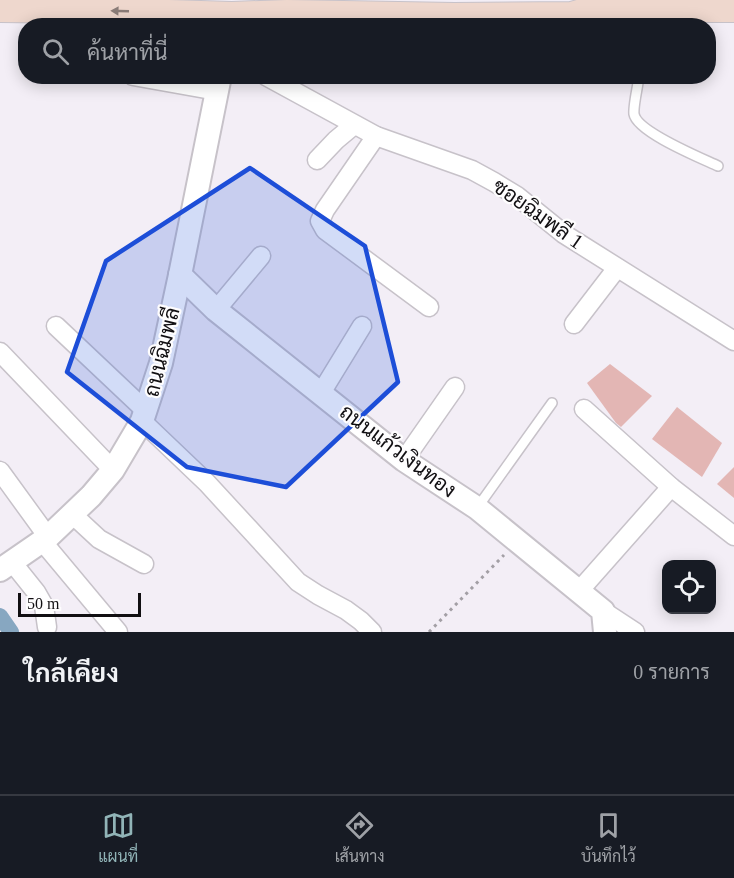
<!DOCTYPE html>
<html lang="th">
<meta charset="utf-8">
<style>
:root{--surface:#171b24;--page:#242831;--text:#f1f3f6;--muted:#9ea1a6;--line:#363941;--accent:#91b4b7}
body{margin:0;font-family:"Times New Roman",Sarabun,serif;background:var(--page);color:var(--text)}
.controls{position:absolute;right:18px;bottom:18px;display:grid;overflow:hidden;border-radius:12px;box-shadow:0 3px 15px #0003}
.controls button{width:54px;height:54px;display:grid;place-items:center;padding:0;border:0;border-bottom:2px solid var(--line);background:var(--surface);color:var(--text);font:30px sans-serif}
.scale{position:absolute;left:18px;bottom:15px;width:123px;box-sizing:border-box;padding-left:6px;border:3px solid #110f12;border-top:0;font-size:16px;line-height:21px;white-space:nowrap;color:#110f12;-webkit-text-stroke:4px #fefdfe;paint-order:stroke}
.list{margin:0;padding:0;list-style:none}
h2{display:flex;justify-content:space-between;align-items:center;height:78px;margin:0;padding:0 24px;font-size:26px}
h2 small{font-size:20px;font-weight:400;color:var(--muted)}
.icon{flex:none;width:33px;height:33px;fill:none;stroke:currentColor;stroke-width:2;stroke-linecap:round;stroke-linejoin:round}
.map{position:relative;flex:none;width:734px;height:632px;overflow:hidden}
.search{position:absolute;background:var(--surface);box-shadow:0 3px 15px #0003;left:18px;right:18px;top:18px;height:66px;display:flex;align-items:center;gap:15px;box-sizing:border-box;padding:0 21px;border-radius:24px;color:var(--muted);font-size:22px}
.sheet{height:162px;background:var(--surface)}
nav{display:flex;justify-content:space-around;align-items:center;box-sizing:border-box;height:84px;border-top:2px solid var(--line);background:var(--surface);font-size:16px;color:var(--muted)}
nav a{display:grid;justify-items:center;gap:3px}
nav .on{color:var(--accent)}
.map>svg:first-child{display:block}
.lines{fill:none;stroke-linecap:round;stroke-linejoin:round}
.canal{stroke:#87a7c1;stroke-width:16}
.building{fill:#e3b6b4}
.service-casing{stroke:#c7c2c9;stroke-width:12}
.minor-casing{stroke:#c7c2c9;stroke-width:21}
.tertiary-casing{stroke:#c7c2c9;stroke-width:26}
.secondary-casing{stroke:#c7c2c9;stroke-width:28}
.path{stroke:#a39fa5;stroke-width:3;stroke-dasharray:3 4.5;stroke-linecap:butt}
.service{stroke:#fff;stroke-width:9}
.minor{stroke:#fff;stroke-width:18}
.tertiary{stroke:#fff;stroke-width:22}
.secondary{stroke:#eed7cd;stroke-width:26}
.oneway{fill:#8b7d79}
.marked{fill:#1d4ed8;fill-opacity:0.2;stroke:#1d4ed8;stroke-width:4.5;stroke-linejoin:round}
.labels{text-anchor:middle;stroke-width:4.5;stroke-linejoin:round;paint-order:stroke}
.street-label{font-size:21px;fill:#110f12;stroke:#fefdfe}
</style>
<div class="map">
<svg width="734" height="632" viewBox="0 0 734 632">
<rect width="100%" height="100%" fill="#f3eef6"/>
<g class="lines">
<path class="canal" d="M 0,616 L 11,632"/>
</g>
<g class="building">
<path d="M 610,364 L 652,396 L 621,427 L 616,423 L 587,383 Z"/>
<path d="M 677,407 L 722,443 L 702,477 L 652,439 Z"/>
<path d="M 734,467 L 734,498 L 717,484 Z"/>
</g>
<g class="lines">
<defs>
<g id="service">
<path d="M 639,76 C 638,86 633,106 634,114 C 637,132 701,158 718,166"/>
<path d="M 477,508 L 552,403"/>
</g>
<g id="minor">
<path d="M 133,76 L 217,91"/>
<path d="M 266,76 L 376,136 L 472,170 L 494,182 L 517,196 L 564,234 L 734,341"/>
<path d="M 376,136 L 325,210 L 320,221 L 325,230 L 429,307"/>
<path d="M 317,160 L 336,140 L 354,125"/>
<path d="M 216,310 L 261,256"/>
<path d="M 574,324 L 617,268"/>
<path d="M 56,326 L 146,411"/>
<path d="M 0,352 L 113,470"/>
<path d="M 321,393 L 362,326"/>
<path d="M 584,409 L 671,487 L 734,536"/>
<path d="M 142,421 L 207,483 L 298,582 L 318,595 L 346,610 L 361,621 L 372,632"/>
<path d="M 404,460 L 455,387"/>
<path d="M 0,471 L 48,537"/>
<path d="M 72,514 L 99,539 L 144,564"/>
<path d="M 42,541 L 118,632"/>
<path d="M 12,562 L 36,592 L 44,606 L 47,627"/>
<path d="M 579,591 L 671,487"/>
<path d="M 603,611 L 635,632"/>
</g>
<g id="tertiary">
<path d="M 180,275 L 216,310 L 404,460 L 477,508 L 603,611 L 605,632"/>
<path d="M 0,570 L 48,537 L 91,496 L 113,470 L 142,421 L 161,363 L 180,275 L 220,76"/>
</g>
<path id="secondary" d="M 0,9 L 75,10 L 232,15 L 287,13 L 454,16 L 572,15 L 598,7 L 642,9 L 734,9"/>
</defs>
<use href="#service" class="service-casing"/>
<use href="#minor" class="minor-casing"/>
<use href="#tertiary" class="tertiary-casing"/>
<use href="#secondary" class="secondary-casing"/>
<path class="path" d="M 429,632 L 504,555"/>
<use href="#service" class="service"/>
<use href="#minor" class="minor"/>
<use href="#tertiary" class="tertiary"/>
<use href="#secondary" class="secondary"/>
</g>
<defs><path id="oneway-solid" d="M-6-.8H1V-3.2L6.5 0L1 3.2V.8H-6Z" transform="scale(1.5)"/></defs>
<use class="oneway" href="#oneway-solid" transform="translate(120 11) rotate(-178)"/>
<path class="marked" d="M 250,168 L 365,246 L 398,382 L 286,487 L 187,467 L 67,372 L 106,261 Z"/>
<g class="labels">
<g class="street-label">
<text transform="translate(538 214) rotate(35)" y="7">ซอยฉิมพลี 1</text>
<text transform="translate(162 352) rotate(-76)" y="7">ถนนฉิมพลี</text>
<text transform="translate(398 451) rotate(37)" y="7">ถนนแก้วเงินทอง</text>
</g>
</g>
</svg>
<div class="controls">
<button><svg class="icon" aria-label="locate" viewBox="0 0 24 24"><circle cx="12" cy="12" r="6"/><path d="M12 2v4M12 18v4M2 12h4M18 12h4"/></svg></button>
</div>
<div class="scale">50 m</div>
<div class="search"><svg class="icon" aria-label="search" viewBox="0 0 24 24"><circle cx="10" cy="10" r="6"/><path d="M15 15l6 6"/></svg>ค้นหาที่นี่</div>
</div>
<section class="sheet">
<h2>ใกล้เคียง<small>0 รายการ</small></h2>
<ul class="list">
</ul>
</section>
<nav>
<a class="on"><svg class="icon" aria-label="map" viewBox="0 0 24 24"><path d="M3 6l6-2 6 2 6-2v14l-6 2-6-2-6 2zM9 4v14M15 6v14"/></svg>แผนที่</a>
<a><svg class="icon" aria-label="directions" viewBox="0 0 24 24"><path d="M12 3l9 9-9 9-9-9zM9 14v-3h6M13 9l2 2-2 2"/></svg>เส้นทาง</a>
<a><svg class="icon" aria-label="saved" viewBox="0 0 24 24"><path d="M7 4h10v16l-5-4-5 4z"/></svg>บันทึกไว้</a>
</nav>
